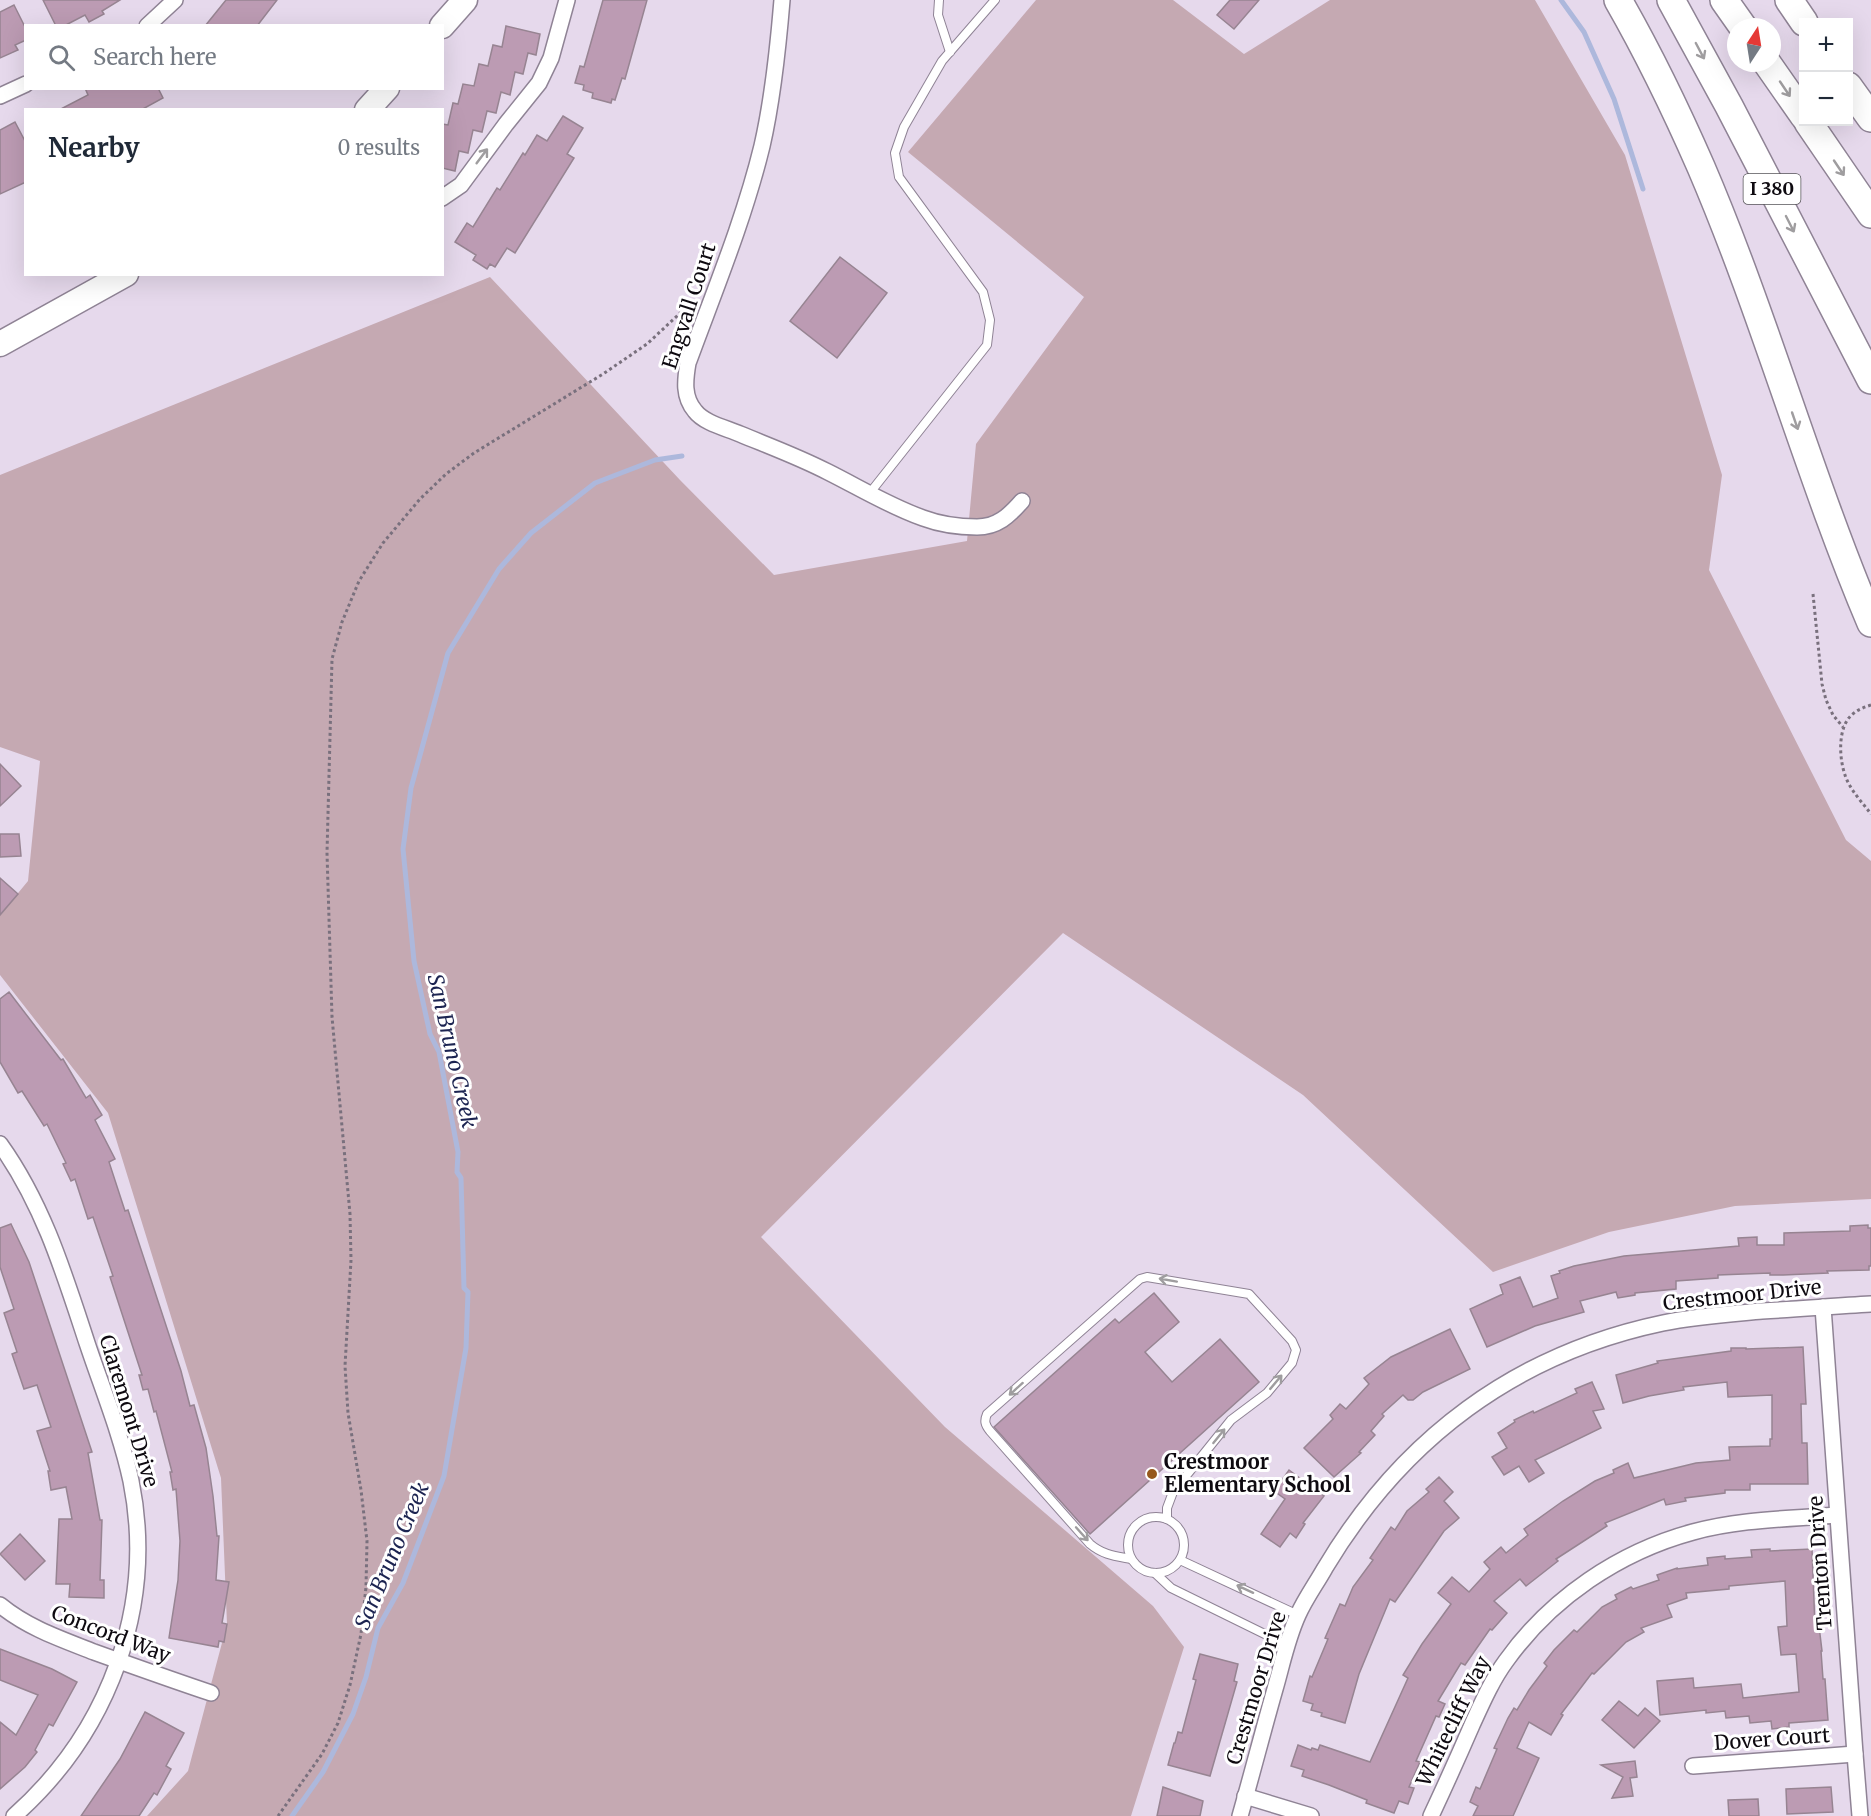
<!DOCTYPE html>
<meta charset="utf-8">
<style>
:root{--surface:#fff;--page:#f2f2f3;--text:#1f2937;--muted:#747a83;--line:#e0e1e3}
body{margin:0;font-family:Merriweather,serif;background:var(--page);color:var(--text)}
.controls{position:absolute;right:18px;top:18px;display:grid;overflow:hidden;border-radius:0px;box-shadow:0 6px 24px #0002}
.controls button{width:54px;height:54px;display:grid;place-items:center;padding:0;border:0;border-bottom:2px solid var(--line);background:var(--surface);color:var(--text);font:30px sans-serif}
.compass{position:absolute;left:1727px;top:18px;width:54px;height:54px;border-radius:50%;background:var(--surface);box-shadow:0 6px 24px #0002;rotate:12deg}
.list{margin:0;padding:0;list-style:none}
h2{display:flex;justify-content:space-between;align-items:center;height:78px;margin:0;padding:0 24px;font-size:26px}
h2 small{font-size:20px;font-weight:400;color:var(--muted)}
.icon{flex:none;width:33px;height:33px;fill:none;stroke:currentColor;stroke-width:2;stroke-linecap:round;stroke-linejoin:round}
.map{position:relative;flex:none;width:1871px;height:1816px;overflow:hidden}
.search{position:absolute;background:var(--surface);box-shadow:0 6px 24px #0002;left:24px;top:24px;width:420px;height:66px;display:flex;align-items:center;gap:15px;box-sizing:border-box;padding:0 21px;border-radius:0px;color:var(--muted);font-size:22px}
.panel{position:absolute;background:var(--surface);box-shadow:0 6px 24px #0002;left:24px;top:108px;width:420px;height:168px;border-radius:0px}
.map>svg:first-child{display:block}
.green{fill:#c5a9b2}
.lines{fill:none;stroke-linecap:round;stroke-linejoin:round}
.stream{stroke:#adb8dc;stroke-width:5}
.building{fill:#bc9bb3;stroke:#978492;stroke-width:1.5}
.lane-casing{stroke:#8f8395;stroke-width:10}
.street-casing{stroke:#8f8395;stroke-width:18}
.primary-casing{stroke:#8f8395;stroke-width:27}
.highway-casing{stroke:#8f8395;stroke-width:30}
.path{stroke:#79707d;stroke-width:3;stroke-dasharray:3 3;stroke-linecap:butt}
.lane{stroke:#fff;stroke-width:8}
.street{stroke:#fff;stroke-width:15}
.primary{stroke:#fff;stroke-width:24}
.highway{stroke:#fff;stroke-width:27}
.oneway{stroke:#9f9d9f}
.poi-dot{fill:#96581c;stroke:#fff;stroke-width:2}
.labels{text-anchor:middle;stroke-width:6;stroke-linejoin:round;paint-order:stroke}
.shield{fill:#fff;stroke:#565458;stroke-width:1.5}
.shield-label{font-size:18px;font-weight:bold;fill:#0e0a10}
.street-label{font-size:20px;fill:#0e0a10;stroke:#fff}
.poi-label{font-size:20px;font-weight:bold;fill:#0e0a10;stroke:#fff;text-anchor:start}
.water-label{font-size:21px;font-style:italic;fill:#1c2451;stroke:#fff}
</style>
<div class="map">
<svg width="1871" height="1816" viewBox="0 0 1871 1816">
<rect width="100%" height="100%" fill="#e6d9ec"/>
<path class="green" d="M 1036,0 L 1173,0 L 1244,54 L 1330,0 L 1535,0 L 1625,155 L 1722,475 L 1709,570 L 1846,840 L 1871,861 L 1871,1199 L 1735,1206 L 1609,1232 L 1493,1272 L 1303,1095 L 1063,933 L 761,1237 L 945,1427 L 1153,1606 L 1184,1647 L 1131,1816 L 147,1816 L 188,1771 L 227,1624 L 221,1478 L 108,1113 L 0,975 L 0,915 L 28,881 L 40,761 L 0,747 L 0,475 L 490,277 L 680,480 L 774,575 L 967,541 L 976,444 L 1084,297 L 908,152 Z"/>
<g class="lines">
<g class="stream">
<path d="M 1561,0 L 1584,32 L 1614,99 L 1643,189"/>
<path d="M 292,1816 L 323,1772 L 353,1714 L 366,1677 L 378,1628 L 403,1583 L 444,1476 L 466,1348 L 468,1292 L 464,1288 L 461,1178 L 457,1172 L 458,1152 L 439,1052 L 430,1034 L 414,961 L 403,849 L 411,788 L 448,653 L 499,569 L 531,533 L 595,483 L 655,460 L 682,456"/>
</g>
</g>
<g class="building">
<path d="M 43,0 L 120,0 L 102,11 L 104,14 L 89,22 L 85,15 L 64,26 L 56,26 Z"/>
<path d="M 226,0 L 277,0 L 257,26 L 205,26 Z"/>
<path d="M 603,0 L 647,0 L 625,79 L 622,78 L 615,100 L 612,99 L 611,103 L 592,98 L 593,93 L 583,90 L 584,85 L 575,83 L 580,66 L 584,67 Z"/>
<path d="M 1230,0 L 1259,0 L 1234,29 L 1217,15 Z"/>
<path d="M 14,5 L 26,29 L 26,40 L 15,45 L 18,50 L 0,58 L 0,12 Z"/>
<path d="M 506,26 L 540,34 L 536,55 L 528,53 L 523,74 L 515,72 L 510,95 L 501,92 L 496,113 L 487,111 L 482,132 L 473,130 L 468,153 L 459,151 L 455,171 L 442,168 L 442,124 L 448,125 L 453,103 L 458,104 L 463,84 L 474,86 L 479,64 L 488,66 L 493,45 L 502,47 Z"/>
<path d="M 85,88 L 158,88 L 163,98 L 141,110 L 59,110 L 88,95 Z"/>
<path d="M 563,116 L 583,128 L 567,154 L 574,158 L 515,253 L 507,248 L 495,267 L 490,264 L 487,269 L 473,260 L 476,255 L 455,242 L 467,223 L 473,227 L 497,188 L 500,190 L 523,153 L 525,155 L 537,135 L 547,141 Z"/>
<path d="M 15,122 L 26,143 L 26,182 L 0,194 L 0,130 Z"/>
<path d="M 840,257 L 887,293 L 837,358 L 790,321 Z"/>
<path d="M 0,764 L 21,786 L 0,806 Z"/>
<path d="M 0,834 L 19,834 L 21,856 L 0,857 Z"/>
<path d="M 0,878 L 18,894 L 0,915 Z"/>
<path d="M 9,992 L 61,1060 L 63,1059 L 86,1098 L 90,1095 L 102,1115 L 95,1120 L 115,1159 L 109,1162 L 125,1211 L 128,1210 L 181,1371 L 190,1406 L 194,1405 L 206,1448 L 213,1496 L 217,1536 L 219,1536 L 216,1580 L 229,1582 L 222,1623 L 227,1624 L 224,1642 L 219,1641 L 218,1647 L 169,1638 L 178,1580 L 180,1541 L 176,1489 L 173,1490 L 170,1472 L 172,1472 L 156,1411 L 154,1412 L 148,1389 L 143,1390 L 139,1375 L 142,1375 L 110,1277 L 113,1276 L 93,1217 L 88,1219 L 75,1179 L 71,1181 L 63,1164 L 66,1163 L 47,1124 L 44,1126 L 22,1091 L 18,1093 L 0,1062 L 0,999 Z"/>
<path d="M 11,1224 L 29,1262 L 92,1452 L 88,1453 L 100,1520 L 102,1520 L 100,1580 L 104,1580 L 104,1598 L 69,1597 L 70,1584 L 56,1584 L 59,1519 L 72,1519 L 66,1487 L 51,1490 L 48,1471 L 50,1471 L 37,1431 L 51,1427 L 37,1385 L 24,1389 L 12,1354 L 17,1352 L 4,1313 L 14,1309 L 0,1267 L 0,1228 Z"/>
<path d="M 1868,1225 L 1868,1228 L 1871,1228 L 1871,1266 L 1869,1266 L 1869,1270 L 1827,1271 L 1828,1273 L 1783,1275 L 1770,1275 L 1770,1273 L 1718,1275 L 1718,1278 L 1676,1281 L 1676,1289 L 1635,1293 L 1635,1295 L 1618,1298 L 1616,1292 L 1580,1301 L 1584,1312 L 1535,1326 L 1487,1347 L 1470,1309 L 1503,1294 L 1500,1285 L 1520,1277 L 1533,1307 L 1558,1298 L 1551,1276 L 1560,1273 L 1559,1271 L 1574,1266 L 1624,1256 L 1739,1246 L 1738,1238 L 1757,1237 L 1757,1245 L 1784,1245 L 1784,1233 L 1850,1231 L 1850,1226 Z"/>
<path d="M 1154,1293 L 1179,1322 L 1145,1352 L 1172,1382 L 1220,1339 L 1259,1382 L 1090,1534 L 994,1427 L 1115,1319 L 1119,1323 Z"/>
<path d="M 1450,1329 L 1470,1369 L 1423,1392 L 1413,1400 L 1408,1400 L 1403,1395 L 1382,1414 L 1384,1416 L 1371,1431 L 1375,1435 L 1359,1452 L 1361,1453 L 1334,1477 L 1304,1448 L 1333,1419 L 1330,1415 L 1340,1404 L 1346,1409 L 1369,1384 L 1364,1378 L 1391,1357 Z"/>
<path d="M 1803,1347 L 1806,1404 L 1801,1404 L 1802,1443 L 1807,1443 L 1808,1484 L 1750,1484 L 1750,1490 L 1725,1490 L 1725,1493 L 1685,1498 L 1686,1501 L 1666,1505 L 1664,1499 L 1605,1523 L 1607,1526 L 1556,1559 L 1558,1561 L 1526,1586 L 1520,1579 L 1494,1601 L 1507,1613 L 1492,1630 L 1490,1629 L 1465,1665 L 1461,1663 L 1438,1701 L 1445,1704 L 1439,1717 L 1436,1716 L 1416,1761 L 1420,1762 L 1409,1787 L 1414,1788 L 1408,1804 L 1399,1801 L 1394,1813 L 1366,1803 L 1367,1800 L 1329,1785 L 1302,1776 L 1304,1770 L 1291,1766 L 1298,1745 L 1311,1750 L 1312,1748 L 1318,1750 L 1320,1745 L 1370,1762 L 1408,1678 L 1403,1675 L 1422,1644 L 1451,1604 L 1438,1593 L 1452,1577 L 1469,1592 L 1490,1569 L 1484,1562 L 1501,1547 L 1506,1553 L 1528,1535 L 1524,1529 L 1563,1501 L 1595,1481 L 1614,1473 L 1613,1470 L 1628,1463 L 1634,1478 L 1696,1463 L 1730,1460 L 1729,1447 L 1770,1446 L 1770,1439 L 1772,1439 L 1772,1395 L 1728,1397 L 1727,1382 L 1683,1387 L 1684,1390 L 1649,1396 L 1623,1403 L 1616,1375 L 1658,1363 L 1657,1361 L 1731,1351 L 1731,1348 L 1746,1348 L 1746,1349 Z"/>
<path d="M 1592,1382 L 1604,1409 L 1593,1411 L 1601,1428 L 1535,1460 L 1544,1473 L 1529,1482 L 1519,1466 L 1504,1475 L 1492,1457 L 1507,1448 L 1498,1433 L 1515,1422 L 1514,1420 L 1533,1411 L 1534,1413 L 1577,1393 L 1575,1389 Z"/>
<path d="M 1289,1470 L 1324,1496 L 1303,1523 L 1305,1524 L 1296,1538 L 1290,1533 L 1280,1547 L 1261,1534 L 1285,1499 L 1274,1491 Z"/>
<path d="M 1439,1477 L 1453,1492 L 1444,1501 L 1459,1518 L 1444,1531 L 1395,1602 L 1390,1599 L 1359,1674 L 1345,1723 L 1321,1716 L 1322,1713 L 1311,1710 L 1313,1704 L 1303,1701 L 1310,1676 L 1312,1677 L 1328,1639 L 1325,1638 L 1340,1604 L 1345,1606 L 1353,1587 L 1373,1560 L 1370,1558 L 1391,1527 L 1395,1530 L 1407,1511 L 1429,1492 L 1426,1489 Z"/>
<path d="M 20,1534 L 45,1561 L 25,1580 L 0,1554 Z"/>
<path d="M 1770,1549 L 1770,1551 L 1812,1549 L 1815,1627 L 1819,1626 L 1822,1651 L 1821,1651 L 1823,1679 L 1825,1679 L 1828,1720 L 1789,1723 L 1789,1727 L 1772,1729 L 1771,1721 L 1750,1723 L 1749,1716 L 1726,1718 L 1725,1711 L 1706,1713 L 1706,1710 L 1660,1715 L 1657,1681 L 1693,1678 L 1694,1688 L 1741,1684 L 1743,1698 L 1799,1692 L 1796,1654 L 1781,1655 L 1778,1627 L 1787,1626 L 1785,1581 L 1729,1586 L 1729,1589 L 1686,1593 L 1687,1598 L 1667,1605 L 1672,1617 L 1641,1628 L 1644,1632 L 1626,1642 L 1594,1674 L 1592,1673 L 1561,1714 L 1563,1715 L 1551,1735 L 1529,1722 L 1517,1748 L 1539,1758 L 1513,1816 L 1473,1816 L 1478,1806 L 1470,1802 L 1476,1787 L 1480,1789 L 1497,1749 L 1494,1748 L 1508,1718 L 1514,1708 L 1517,1710 L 1529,1690 L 1547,1666 L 1544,1663 L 1554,1650 L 1574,1630 L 1577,1632 L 1602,1607 L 1617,1599 L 1615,1595 L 1631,1587 L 1633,1589 L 1659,1580 L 1657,1575 L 1677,1568 L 1677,1569 L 1708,1565 L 1707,1558 L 1725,1556 L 1725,1559 L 1752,1557 L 1751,1550 Z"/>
<path d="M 0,1649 L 52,1669 L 77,1682 L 53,1726 L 49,1724 L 35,1750 L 37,1752 L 25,1767 L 0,1789 L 0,1722 L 16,1735 L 38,1695 L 0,1680 Z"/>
<path d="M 1200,1654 L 1238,1664 L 1234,1681 L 1237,1682 L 1210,1776 L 1168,1765 L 1174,1743 L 1175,1743 L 1178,1732 L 1182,1733 L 1196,1680 L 1193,1679 Z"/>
<path d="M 1619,1701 L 1638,1716 L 1645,1708 L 1660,1721 L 1634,1748 L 1602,1720 Z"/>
<path d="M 145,1712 L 184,1733 L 166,1766 L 171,1769 L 157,1795 L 154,1793 L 139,1816 L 81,1816 L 120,1759 Z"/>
<path d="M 1635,1761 L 1637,1777 L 1630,1778 L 1633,1796 L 1612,1798 L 1623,1777 L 1601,1765 Z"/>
<path d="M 1163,1787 L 1203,1801 L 1200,1816 L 1157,1816 Z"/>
<path d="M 1831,1787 L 1833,1812 L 1787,1814 L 1786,1789 Z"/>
<path d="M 1758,1799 L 1759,1816 L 1729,1816 L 1728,1800 Z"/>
</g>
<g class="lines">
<defs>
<g id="lane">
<path d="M 939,0 L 938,15 L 950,52"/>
<path d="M 869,494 L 987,345 L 990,320 L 983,292 L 899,177 L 895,153 L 904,127 L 942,61 L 995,0"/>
<circle cx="1156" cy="1545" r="28"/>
<path d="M 1131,1559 C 1115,1556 1103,1555 1090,1544 L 990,1431 C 985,1425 984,1421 987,1414 L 1140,1279 L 1147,1277 L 1249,1294 L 1292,1341 L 1296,1350 L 1292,1363 L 1267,1393 L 1231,1420 L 1173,1492 L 1167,1508 L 1167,1519"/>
<path d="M 1180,1560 L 1298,1615"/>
<path d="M 1155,1573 L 1171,1588 L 1287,1645"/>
</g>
<g id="street">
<path d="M 782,0 C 778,49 773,98 762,146 C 744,220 714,292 688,363 C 685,380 683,397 695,411 C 704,423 726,428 740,434 C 769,446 799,457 828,472 C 860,488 889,506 923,518 C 939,524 959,527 977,527 C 997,527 1009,516 1022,501"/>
<path d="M 147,26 L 175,0"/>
<path d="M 0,96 L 26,84"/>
<path d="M 442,198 L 461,185 L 506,124 L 539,83 L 551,58 L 567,0"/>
<path d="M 0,1144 C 43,1204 64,1273 87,1343 C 102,1388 121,1434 131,1481 C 156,1606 109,1732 14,1816"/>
<path d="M 1823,1307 L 1855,1754 L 1860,1816"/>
<path d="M 0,1605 C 28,1628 61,1639 94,1652 C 133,1666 172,1680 211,1693"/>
<path d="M 1693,1766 L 1855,1754"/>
<path d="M 1245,1796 L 1311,1816"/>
<path d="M 1240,1816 C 1252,1774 1263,1731 1275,1689 C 1282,1665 1287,1639 1298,1615 C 1305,1599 1316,1584 1325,1568 C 1402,1439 1515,1354 1663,1323 C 1696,1316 1729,1314 1762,1311 C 1799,1309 1835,1306 1871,1304"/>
<path d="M 1431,1816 C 1445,1786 1459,1755 1472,1725 C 1482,1703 1492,1680 1506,1661 C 1551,1598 1619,1552 1693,1532 C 1740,1519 1790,1519 1837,1515"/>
</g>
<g id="primary">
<path d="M 442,26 L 465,0"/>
<path d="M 367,110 L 387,88"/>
<path d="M 0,344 L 126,274"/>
</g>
<g id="highway">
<path d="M 1618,0 C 1649,54 1676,110 1701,167 C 1765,316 1808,474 1871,623"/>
<path d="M 1671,0 L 1729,106 L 1871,380"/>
<path d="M 1724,0 L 1743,27"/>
<path d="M 1789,0 L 1804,22"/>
<path d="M 1767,63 L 1804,116"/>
<path d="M 1848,86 L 1871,118"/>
<path d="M 1808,122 L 1871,214"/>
</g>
</defs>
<use href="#lane" class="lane-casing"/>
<use href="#street" class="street-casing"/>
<use href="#primary" class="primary-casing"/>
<use href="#highway" class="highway-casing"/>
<g class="path">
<path d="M 1813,594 L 1822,684 L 1826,700 L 1833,715 L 1843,727"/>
<path d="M 1871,705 C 1865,707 1859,709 1854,713 C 1837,725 1839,758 1845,775 C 1850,790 1862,802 1871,814"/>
<path d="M 278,1816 L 322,1754 L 338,1723 L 350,1685 L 361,1634 L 366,1587 L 367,1541 L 361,1490 L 348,1413 L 345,1366 L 351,1260 L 350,1214 L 332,1017 L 327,853 L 332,659 L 342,622 L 359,581 L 383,543 L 420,499 L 446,474 L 474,453 L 603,374 L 647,344 L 692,302"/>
</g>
<use href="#lane" class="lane"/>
<use href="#street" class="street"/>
<use href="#primary" class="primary"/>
<use href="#highway" class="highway"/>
</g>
<defs><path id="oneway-shaft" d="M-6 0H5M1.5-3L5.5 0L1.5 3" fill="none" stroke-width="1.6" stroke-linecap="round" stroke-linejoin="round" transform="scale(1.5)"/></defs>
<g class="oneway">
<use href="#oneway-shaft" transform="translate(1700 51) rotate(62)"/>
<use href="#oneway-shaft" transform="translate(1785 89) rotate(56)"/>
<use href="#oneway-shaft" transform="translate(482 156) rotate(-53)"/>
<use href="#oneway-shaft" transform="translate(1839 168) rotate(56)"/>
<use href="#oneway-shaft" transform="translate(1790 224) rotate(63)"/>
<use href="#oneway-shaft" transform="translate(1795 421) rotate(71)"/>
<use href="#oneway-shaft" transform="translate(1168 1280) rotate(-170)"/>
<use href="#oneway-shaft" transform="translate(1276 1382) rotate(-50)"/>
<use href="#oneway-shaft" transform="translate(1016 1389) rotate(138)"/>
<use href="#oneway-shaft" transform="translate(1219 1436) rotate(-51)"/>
<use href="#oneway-shaft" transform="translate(1082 1534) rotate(48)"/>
<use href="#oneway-shaft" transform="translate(1245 1589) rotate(-155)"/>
</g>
<circle class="poi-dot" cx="1152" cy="1474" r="6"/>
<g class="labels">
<rect class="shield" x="1743.5" y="174" width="57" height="30" rx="4.5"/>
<g class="shield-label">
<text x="1772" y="195">I 380</text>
</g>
<g class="street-label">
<text transform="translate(689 306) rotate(-72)" y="7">Engvall Court</text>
<text transform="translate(1742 1295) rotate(-6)" y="7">Crestmoor Drive</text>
<text transform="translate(129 1411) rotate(73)" y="7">Claremont Drive</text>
<text transform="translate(1820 1563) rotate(-94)" y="7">Trenton Drive</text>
<text transform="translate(111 1634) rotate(21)" y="7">Concord Way</text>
<text transform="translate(1256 1688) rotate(-73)" y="7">Crestmoor Drive</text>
<text transform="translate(1453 1721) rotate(-64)" y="7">Whitecliff Way</text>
<text transform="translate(1772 1739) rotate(-4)" y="7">Dover Court</text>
</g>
<g class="poi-label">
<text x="1164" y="1469">Crestmoor<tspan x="1164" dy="23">Elementary School</tspan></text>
</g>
<g class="water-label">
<text transform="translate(452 1051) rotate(77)" y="7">San Bruno Creek</text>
<text transform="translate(392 1556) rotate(-67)" y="7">San Bruno Creek</text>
</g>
</g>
</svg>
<div class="controls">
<button>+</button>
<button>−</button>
</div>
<svg class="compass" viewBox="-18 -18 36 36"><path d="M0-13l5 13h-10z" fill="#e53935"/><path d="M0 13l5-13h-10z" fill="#747a83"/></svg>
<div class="search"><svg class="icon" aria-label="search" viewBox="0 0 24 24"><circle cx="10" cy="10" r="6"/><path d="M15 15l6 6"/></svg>Search here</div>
<section class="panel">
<h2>Nearby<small>0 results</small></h2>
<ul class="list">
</ul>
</section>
</div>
